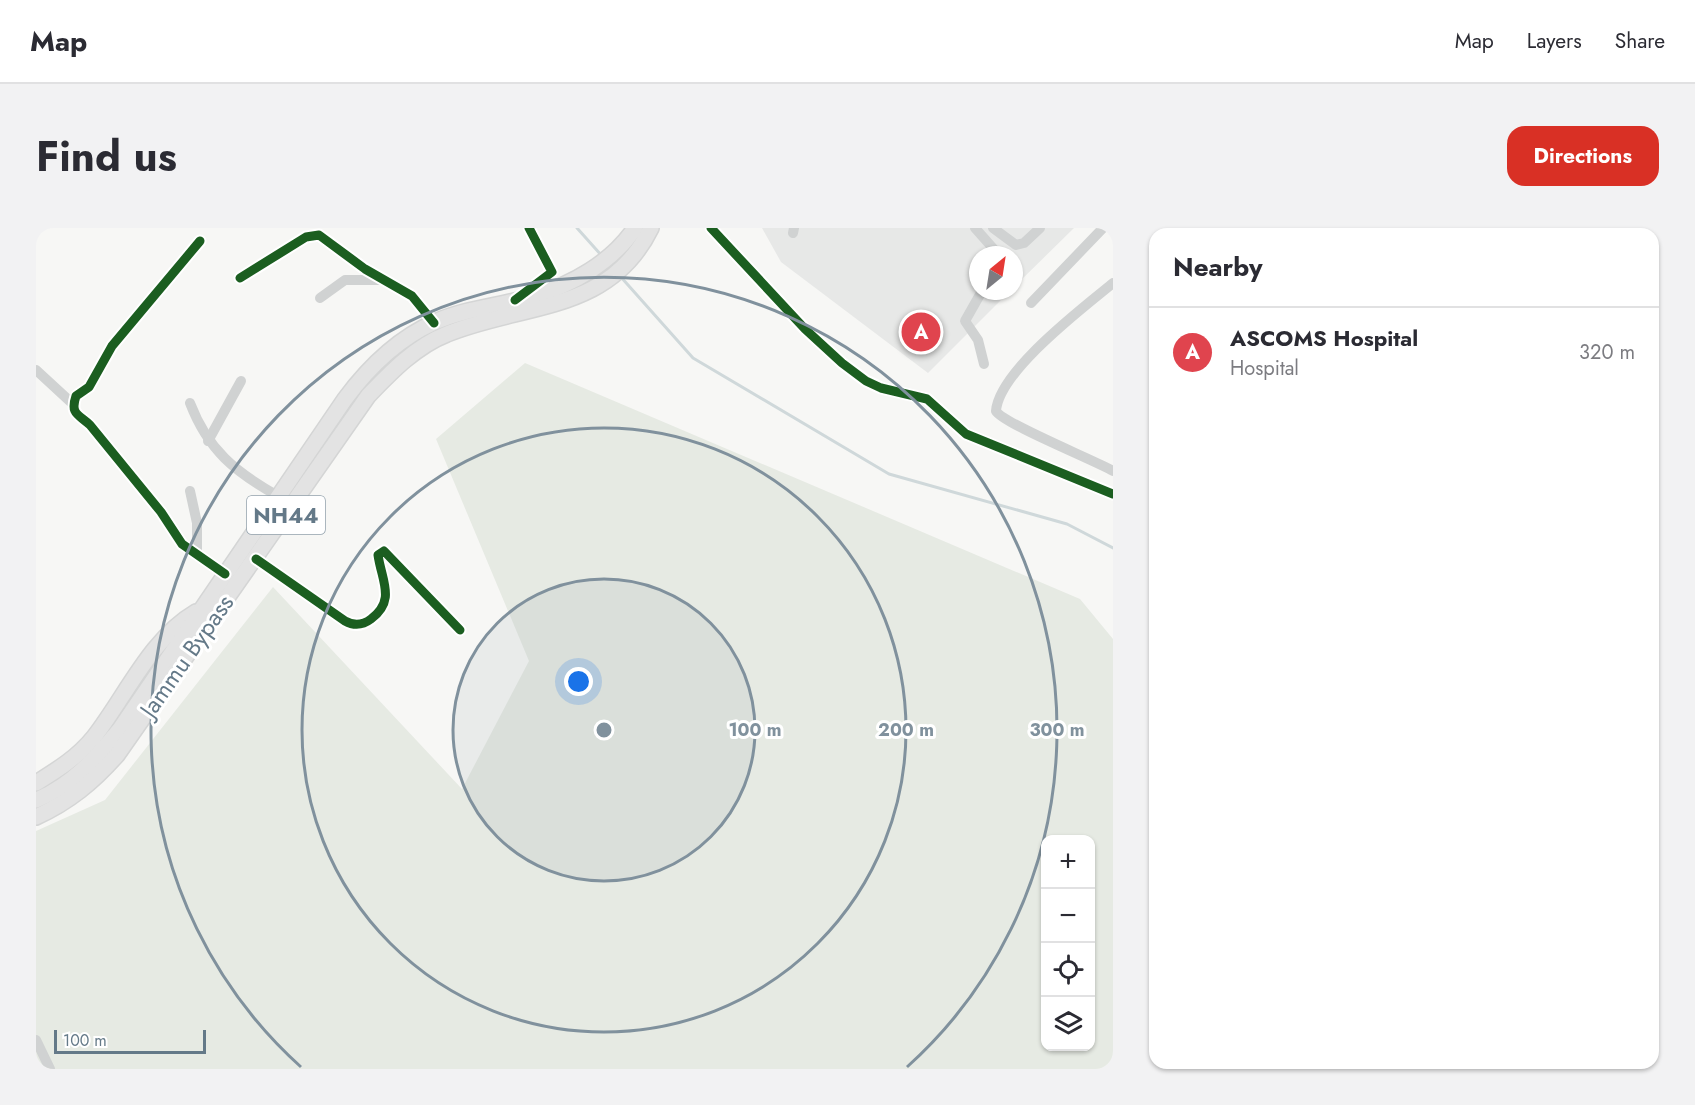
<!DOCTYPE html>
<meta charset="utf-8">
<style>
:root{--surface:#fff;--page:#f2f2f3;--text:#2b2b33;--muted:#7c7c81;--line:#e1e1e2;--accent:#d93025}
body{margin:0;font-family:Jost,sans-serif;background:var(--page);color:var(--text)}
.controls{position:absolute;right:18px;bottom:18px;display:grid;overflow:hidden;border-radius:12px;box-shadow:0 2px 4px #0004}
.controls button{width:54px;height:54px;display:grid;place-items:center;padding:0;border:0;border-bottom:2px solid var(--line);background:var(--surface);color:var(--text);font:30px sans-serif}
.compass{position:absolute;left:933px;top:18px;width:54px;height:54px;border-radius:50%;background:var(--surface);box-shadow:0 2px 4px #0004;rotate:30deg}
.scale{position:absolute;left:18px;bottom:15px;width:152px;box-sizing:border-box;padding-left:6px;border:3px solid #647988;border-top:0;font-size:16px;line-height:21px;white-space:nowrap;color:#647988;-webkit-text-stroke:4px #fff;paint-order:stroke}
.you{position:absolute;left:543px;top:454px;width:21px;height:21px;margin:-15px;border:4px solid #fff;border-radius:50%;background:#1a73e8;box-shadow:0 0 0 9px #1a73e833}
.badge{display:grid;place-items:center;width:39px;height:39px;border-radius:50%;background:var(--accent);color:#fff;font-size:20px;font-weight:700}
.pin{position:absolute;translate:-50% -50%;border:3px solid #fff;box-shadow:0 2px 6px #0006}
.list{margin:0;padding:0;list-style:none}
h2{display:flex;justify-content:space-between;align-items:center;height:78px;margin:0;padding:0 24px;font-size:26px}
h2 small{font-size:20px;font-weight:400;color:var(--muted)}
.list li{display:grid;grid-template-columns:39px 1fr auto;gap:18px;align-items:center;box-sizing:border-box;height:90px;padding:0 24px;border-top:2px solid var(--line)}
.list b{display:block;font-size:22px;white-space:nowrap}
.list p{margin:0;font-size:20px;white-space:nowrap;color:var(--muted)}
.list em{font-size:20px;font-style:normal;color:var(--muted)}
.icon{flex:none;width:33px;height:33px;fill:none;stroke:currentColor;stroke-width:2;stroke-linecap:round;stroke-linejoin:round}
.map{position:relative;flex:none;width:1077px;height:841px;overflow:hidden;border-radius:18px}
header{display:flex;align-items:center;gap:36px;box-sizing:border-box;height:84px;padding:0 30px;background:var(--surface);border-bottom:2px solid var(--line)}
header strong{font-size:28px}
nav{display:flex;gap:33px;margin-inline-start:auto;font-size:21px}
.intro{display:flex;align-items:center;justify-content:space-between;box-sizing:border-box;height:144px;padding:0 36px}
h1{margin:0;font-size:42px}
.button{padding:15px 27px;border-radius:18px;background:var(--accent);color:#fff;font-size:21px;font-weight:700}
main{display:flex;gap:36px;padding:0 36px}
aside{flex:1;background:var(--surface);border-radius:18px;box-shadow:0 2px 4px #0004}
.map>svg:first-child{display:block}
.built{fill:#e7e8e7}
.green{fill:#e6eae3;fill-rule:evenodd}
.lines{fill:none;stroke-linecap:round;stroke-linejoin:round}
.stream{stroke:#cfd8da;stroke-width:3}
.highway-casing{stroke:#d4d5d5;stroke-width:18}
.minor{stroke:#d0d2d2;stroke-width:10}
.highway{stroke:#e3e3e3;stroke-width:15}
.cycleway-casing{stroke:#fff;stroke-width:13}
.cycleway{stroke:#1b5e20;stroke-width:9}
.ring{fill:none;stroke:#80919d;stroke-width:3}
.labels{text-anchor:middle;stroke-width:6;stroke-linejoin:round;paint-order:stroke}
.shield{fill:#fff;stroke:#92a1ac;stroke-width:1.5}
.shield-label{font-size:22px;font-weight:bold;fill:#647988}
.street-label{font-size:24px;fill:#647988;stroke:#fff}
.centre{fill:#80919d;stroke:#fff;stroke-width:3}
.ring-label{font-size:18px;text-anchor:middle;font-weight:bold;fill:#80919d;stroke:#fff;stroke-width:6;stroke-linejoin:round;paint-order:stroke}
</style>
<header>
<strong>Map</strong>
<nav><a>Map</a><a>Layers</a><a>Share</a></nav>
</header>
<div class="intro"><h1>Find us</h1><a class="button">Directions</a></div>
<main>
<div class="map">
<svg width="1077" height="841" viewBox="0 0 1077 841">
<rect width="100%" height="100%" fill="#f7f7f5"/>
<path class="built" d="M 726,0 L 1038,0 L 978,59 L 978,27 L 942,27 L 942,63 L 974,63 L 892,145 L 745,34 Z"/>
<path class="green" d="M 489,135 L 1044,371 L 1077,411 L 1077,841 L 0,841 L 0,603 L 69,572 L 237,359 L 426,561 L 493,433 L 400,211 ZM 1010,612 L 1054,612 L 1054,818 L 1010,818 Z"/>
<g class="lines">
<g class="stream">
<path d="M 541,0 L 566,28"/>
<path d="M 584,48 L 657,130 L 853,246 L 1031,296 L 1077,320"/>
</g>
<defs>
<g id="highway">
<path d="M 0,555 C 21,542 42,529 58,509 C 90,468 114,411 160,384"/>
<path d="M 0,572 C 35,558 61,529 84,501 L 309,171 C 332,140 363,110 399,94 C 430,80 465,78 497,68 C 536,57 576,34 599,0"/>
<path d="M 0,589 C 33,574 57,554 81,527 L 332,168 C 355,144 380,118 411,106 C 486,75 573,86 615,0"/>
</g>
</defs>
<use href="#highway" class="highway-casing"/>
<g class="minor">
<path d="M 675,0 L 769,101 L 806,135 L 830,153 L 845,160 L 891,171 L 930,206 L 1077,266"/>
<path d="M 939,0 L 963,27"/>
<path d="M 957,0 L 980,17 L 988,15 L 1004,0"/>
<path d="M 757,5 L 758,0"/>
<path d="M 164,13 L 76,118 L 53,159 L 40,168 C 34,186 42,186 54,197 L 125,284 L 146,316 L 189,346"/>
<path d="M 204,50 L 270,9 L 283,7 L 329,41 L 376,68 L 398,95"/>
<path d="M 1077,55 C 1048,79 963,143 960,183 C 966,195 1058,232 1077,243"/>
<path d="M 946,63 L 929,93 L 942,112 L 948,136"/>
<path d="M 284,70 L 309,52 L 347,52"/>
<path d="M 481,70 L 513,49 L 516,44 L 493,0"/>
<path d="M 995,75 L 1067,0"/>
<path d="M 0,142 L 38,177"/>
<path d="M 154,175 C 172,222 199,244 242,268"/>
<path d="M 172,213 L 205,153"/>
<path d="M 154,263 L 161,295 L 161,328"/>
<path d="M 220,331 L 309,393 C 318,398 327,397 335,391 C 360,372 346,354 342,327 L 348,323 L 424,402"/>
<path d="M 0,812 L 14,841"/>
</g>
<use href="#highway" class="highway"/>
<defs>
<g id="cycleway">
<path d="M 675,0 L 769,101 L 806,135 L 830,153 L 845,160 L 891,171 L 930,206 L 1077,266"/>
<path d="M 164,13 L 76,118 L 53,159 L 40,168 C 34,186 42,186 54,197 L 125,284 L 146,316 L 189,346"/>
<path d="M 204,50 L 270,9 L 283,7 L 329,41 L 376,68 L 398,95"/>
<path d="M 479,72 L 516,44 L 493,0"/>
<path d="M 220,331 L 309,393 C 318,398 327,397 335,391 C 360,372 346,354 342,327 L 348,323 L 424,402"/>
</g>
</defs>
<use href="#cycleway" class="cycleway-casing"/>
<use href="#cycleway" class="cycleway"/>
</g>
<circle cx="568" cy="502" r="151" fill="#80919d" fill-opacity=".12"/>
<g class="ring">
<circle cx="568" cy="502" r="151"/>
<circle cx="568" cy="502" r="302"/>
<path d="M265 839A453 453 0 1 1 871 839"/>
</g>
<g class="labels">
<rect class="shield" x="211" y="268" width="78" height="38" rx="4.5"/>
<g class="shield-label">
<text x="250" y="295">NH44</text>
</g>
<g class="street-label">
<text transform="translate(151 428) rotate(-55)" y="8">Jammu Bypass</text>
</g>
</g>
<circle cx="568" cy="502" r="9" class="centre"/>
<g class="ring-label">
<text x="719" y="508">100 m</text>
<text x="870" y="508">200 m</text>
<text x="1021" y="508">300 m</text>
</g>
</svg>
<div class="controls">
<button>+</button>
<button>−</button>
<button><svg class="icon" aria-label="locate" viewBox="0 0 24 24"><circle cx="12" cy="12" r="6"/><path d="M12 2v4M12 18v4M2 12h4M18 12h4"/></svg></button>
<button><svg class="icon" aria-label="layers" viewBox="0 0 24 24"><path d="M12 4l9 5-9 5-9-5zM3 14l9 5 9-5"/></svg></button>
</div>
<svg class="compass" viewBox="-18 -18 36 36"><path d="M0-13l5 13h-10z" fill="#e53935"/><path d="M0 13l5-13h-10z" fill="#7c7c81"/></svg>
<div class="scale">100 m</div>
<div class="you"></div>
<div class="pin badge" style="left:885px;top:104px;background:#e0444e">A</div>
</div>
<aside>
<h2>Nearby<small></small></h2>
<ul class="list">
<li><span class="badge" style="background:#e0444e">A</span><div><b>ASCOMS Hospital</b><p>Hospital</p></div><em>320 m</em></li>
</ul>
</aside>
</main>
